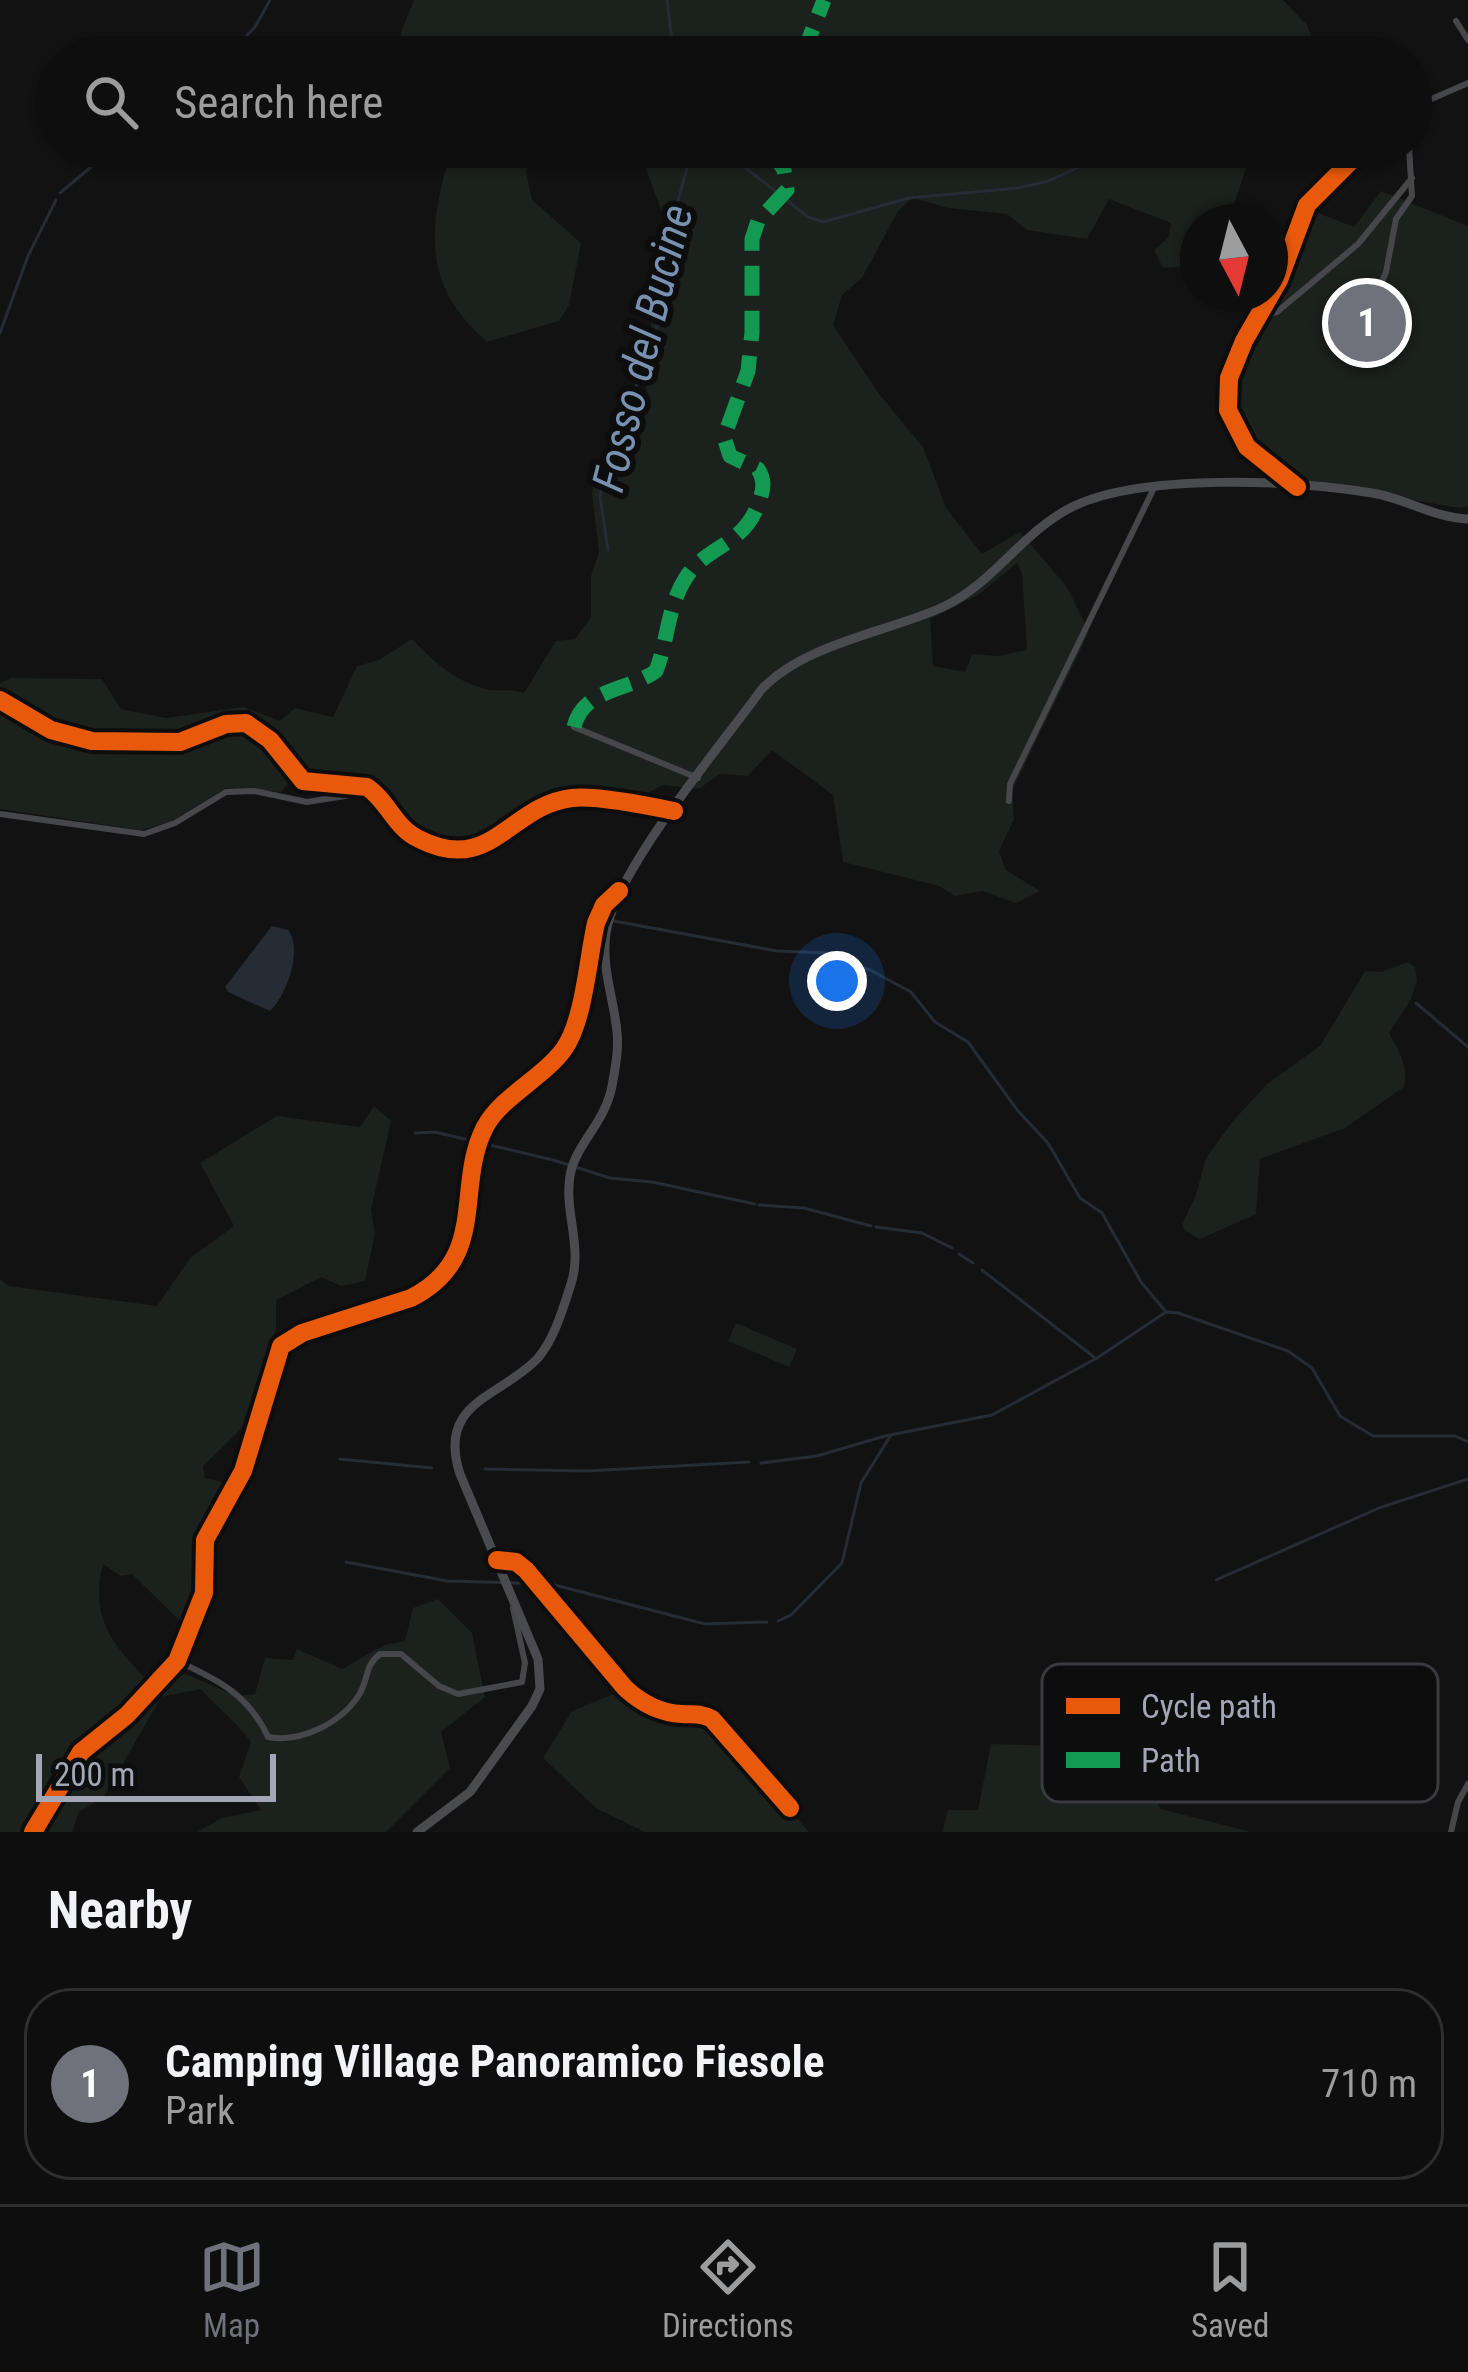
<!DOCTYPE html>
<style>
:root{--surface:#0e0e0e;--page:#1c1c1c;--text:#f1f3f6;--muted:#9b9c9e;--line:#2e2e2e;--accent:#70727b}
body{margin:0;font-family:"Roboto Condensed",sans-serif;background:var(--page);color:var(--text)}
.compass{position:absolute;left:1180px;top:204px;width:108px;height:108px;border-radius:50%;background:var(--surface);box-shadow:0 3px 9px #0004;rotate:173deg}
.scale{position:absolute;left:36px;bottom:30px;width:240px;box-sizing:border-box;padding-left:12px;border:6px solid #a3a6b4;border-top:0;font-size:33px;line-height:42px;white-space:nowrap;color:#a3a6b4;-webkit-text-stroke:9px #0d0d0e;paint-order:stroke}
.you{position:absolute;left:837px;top:981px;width:42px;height:42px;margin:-30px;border:9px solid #fff;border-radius:50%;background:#1a73e8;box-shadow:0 0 0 18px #1a73e833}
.badge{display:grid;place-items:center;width:78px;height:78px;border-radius:50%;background:var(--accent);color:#fff;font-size:39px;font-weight:700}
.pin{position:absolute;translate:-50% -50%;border:6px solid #fff;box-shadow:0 3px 12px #0006}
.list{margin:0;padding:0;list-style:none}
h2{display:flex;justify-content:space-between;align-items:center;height:156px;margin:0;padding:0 48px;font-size:51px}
h2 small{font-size:39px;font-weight:400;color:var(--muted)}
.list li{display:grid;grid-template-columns:78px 1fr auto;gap:36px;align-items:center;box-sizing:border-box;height:192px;margin:0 24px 24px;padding:0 24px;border:3px solid var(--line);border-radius:48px}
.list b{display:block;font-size:45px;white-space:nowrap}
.list p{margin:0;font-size:39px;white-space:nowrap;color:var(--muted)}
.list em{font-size:39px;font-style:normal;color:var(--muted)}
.icon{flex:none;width:66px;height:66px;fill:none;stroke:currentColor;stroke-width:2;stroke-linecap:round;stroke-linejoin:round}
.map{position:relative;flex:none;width:1468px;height:1832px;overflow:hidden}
.search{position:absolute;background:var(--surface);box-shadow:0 3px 9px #0004;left:36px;right:36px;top:36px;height:132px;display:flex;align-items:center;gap:30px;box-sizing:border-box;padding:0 42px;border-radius:66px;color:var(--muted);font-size:45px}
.sheet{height:372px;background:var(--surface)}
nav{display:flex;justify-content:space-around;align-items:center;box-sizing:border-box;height:168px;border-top:3px solid var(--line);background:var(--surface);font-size:33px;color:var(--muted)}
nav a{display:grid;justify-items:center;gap:6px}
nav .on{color:var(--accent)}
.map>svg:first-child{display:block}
.green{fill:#1b211c;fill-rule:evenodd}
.water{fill:#262c34}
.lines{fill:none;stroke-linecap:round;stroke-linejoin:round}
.stream{stroke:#262c34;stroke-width:3}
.minor{stroke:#46474b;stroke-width:6}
.tertiary{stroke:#46474b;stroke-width:8}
.secondary{stroke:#4a4b4f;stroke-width:9}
.quiet{stroke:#139951;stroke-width:15;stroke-dasharray:30 15;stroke-linecap:butt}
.cycleway-casing{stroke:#0d0d0e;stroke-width:26}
.cycleway{stroke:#e8590c;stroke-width:18}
.labels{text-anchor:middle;stroke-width:12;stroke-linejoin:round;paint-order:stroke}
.water-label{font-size:45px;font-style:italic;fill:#7891b0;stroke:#0d0d0e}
.key{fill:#0d0d0e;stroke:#3a3b40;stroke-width:3}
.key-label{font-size:33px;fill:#a3a6b4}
</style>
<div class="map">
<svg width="1468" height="1832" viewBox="0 0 1468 1832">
<rect width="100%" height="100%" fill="#121212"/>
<g class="green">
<path d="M 414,0 L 1283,0 L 1307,25 L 1316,49 L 1307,57 L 398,57 L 401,32 Z"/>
<path d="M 452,147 L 542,147 L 526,171 L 532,200 L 581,243 L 569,305 L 559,321 L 487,342 C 419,282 429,226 452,147 Z"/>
<path d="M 638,147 L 1257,147 L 1251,153 L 1228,222 L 1198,222 L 1198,265 L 1163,268 L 1154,250 L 1169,237 L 1171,223 L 1109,199 L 1087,239 L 1027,230 L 1007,214 L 948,208 L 913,198 L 898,211 L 862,278 L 842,295 L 833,325 L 880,395 L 923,447 L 946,508 L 982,554 L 1020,532 L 1067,587 L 1089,632 L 1012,791 L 1014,819 L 999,851 L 1006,870 L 1040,891 L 1016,903 L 982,891 L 955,896 L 939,886 L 843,862 L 833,795 L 772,750 L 748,776 L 720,774 L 699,789 L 663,785 L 638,798 L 571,797 L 473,846 L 451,847 L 429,840 L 403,826 L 380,793 L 368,783 L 311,780 L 298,772 L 281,792 L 226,788 L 170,822 L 140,830 L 0,809 L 0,683 L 11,678 L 102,679 L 121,709 L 166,718 L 244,707 L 280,721 L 295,708 L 333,717 L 357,666 L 379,660 L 412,639 C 433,661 455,681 485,689 C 498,692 510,688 524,693 L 556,641 L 575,639 L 591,617 L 591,576 L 599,552 L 592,495 L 595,470 L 647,392 L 644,373 L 666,223 ZM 1017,563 L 1022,574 L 1027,650 L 998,656 L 972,654 L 965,672 L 933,666 L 930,619 L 978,595 Z"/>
<path d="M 1381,191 L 1468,226 L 1468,506 L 1459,508 L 1296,480 L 1255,452 L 1234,414 L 1236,376 L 1294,270 L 1313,211 L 1354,227 Z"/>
<path d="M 1408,962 L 1415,967 L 1417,981 L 1410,1001 L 1389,1033 C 1399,1051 1409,1066 1404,1087 L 1345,1128 L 1260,1159 L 1256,1214 L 1200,1239 L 1185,1231 L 1182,1225 L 1196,1195 L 1206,1158 L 1233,1121 L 1267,1084 L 1320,1046 L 1365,971 L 1381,972 Z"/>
<path d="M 374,1106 L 391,1121 L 371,1210 L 375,1234 L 365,1281 L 341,1286 L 321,1277 L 276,1300 L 276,1329 L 241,1429 L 203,1466 L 205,1478 L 231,1484 L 211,1512 L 198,1542 L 198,1597 L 186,1627 L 132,1574 L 121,1576 L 103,1564 C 89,1618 113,1646 150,1682 L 186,1674 L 236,1696 L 255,1694 L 265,1658 L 293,1660 L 297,1649 L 342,1669 L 384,1645 L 405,1641 L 413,1608 L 438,1599 L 472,1633 L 485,1697 L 441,1732 L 450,1768 L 386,1832 L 197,1832 L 222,1818 L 261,1810 L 239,1777 L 251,1742 C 237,1722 217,1708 201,1689 L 161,1697 L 104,1797 L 79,1812 L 72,1832 L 0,1832 L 0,1279 L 9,1286 L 157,1306 L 190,1258 L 234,1226 L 200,1163 L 277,1116 L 360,1127 Z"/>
<path d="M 736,1323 L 797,1349 L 789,1367 L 728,1341 Z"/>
<path d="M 616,1693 L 678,1722 L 719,1730 L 809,1832 L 645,1832 L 596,1808 L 543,1758 L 572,1711 Z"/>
<path d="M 991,1744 L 1139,1748 L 1139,1776 L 1161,1809 L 1251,1832 L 942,1832 L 948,1810 L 978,1810 Z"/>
</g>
<path class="water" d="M 272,926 L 288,930 C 303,949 287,995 270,1011 L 228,992 L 225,987 Z"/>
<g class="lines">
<g class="stream">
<path d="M 667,0 L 674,57"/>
<path d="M 226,57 L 255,27 L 270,0"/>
<path d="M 719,147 L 808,217 L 823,222 L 909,198 L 1018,188 L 1049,181 L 1121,147"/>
<path d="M 60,193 L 115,147"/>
<path d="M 0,333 L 28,256 L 56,200"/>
<path d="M 608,550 L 600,496 L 607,462 L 653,343 L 665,289 L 668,237 L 693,147"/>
<path d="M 614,921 L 777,951 L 828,953 L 870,970 L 911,992 L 935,1022 L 968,1042 L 1018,1111 L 1048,1143 L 1080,1198 L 1102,1213 L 1141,1282 L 1166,1312"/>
<path d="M 1416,1003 L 1468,1047"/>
<path d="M 415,1133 L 435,1132 L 553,1160 L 610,1178 L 652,1182 L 755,1204"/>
<path d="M 759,1205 L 804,1208 L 871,1226"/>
<path d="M 876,1227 L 922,1233 L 952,1248"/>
<path d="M 959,1254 L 973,1263"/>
<path d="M 982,1270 L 1094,1357"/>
<path d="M 340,1459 L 432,1468"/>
<path d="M 761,1463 L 817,1456 L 885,1436 L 992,1415 L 1097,1358 L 1166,1312 L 1178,1313 L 1288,1351 L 1312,1368 L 1340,1416 L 1373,1436 L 1455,1436 L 1468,1442"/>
<path d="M 485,1469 L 587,1471 L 749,1462"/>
<path d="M 346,1562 L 447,1581 L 551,1584 L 705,1624 L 767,1622"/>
<path d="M 1216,1580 L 1379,1508 L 1468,1479"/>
<path d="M 778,1621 L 791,1615 L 842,1563 L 861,1483 L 891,1435"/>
</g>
<g class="minor">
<path d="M 1456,21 L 1468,40"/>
<path d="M 1411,108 L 1468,83"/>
<path d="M 1377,294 L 1386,272 L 1396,219 L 1412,196 L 1409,147"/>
<path d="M 1259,316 L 1277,312 L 1358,244 L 1412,178"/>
<path d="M 1292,482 L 1247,447 L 1228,410 L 1229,378 L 1244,341 L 1279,280 L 1307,205 L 1365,147"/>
<path d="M 574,727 L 698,778"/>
<path d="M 1009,801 L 1010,784 L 1154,488"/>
<path d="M 0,814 L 144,834 L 175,823 L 226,792 L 254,791 L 307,802 L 370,792"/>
<path d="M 497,1560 L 516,1562 L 526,1570 L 625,1688 C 641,1703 660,1713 682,1714 C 694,1715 701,1713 712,1719 L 790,1808"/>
<path d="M 177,1661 C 217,1679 249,1695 268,1737 C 301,1743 341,1723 359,1695 C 369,1679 364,1666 380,1654 L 401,1654 L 439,1686 L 458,1694 L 522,1682 L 525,1663 L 513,1608"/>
<path d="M 33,1832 L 81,1752 L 127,1715 L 177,1661 L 204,1593 L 205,1540 L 243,1471 L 281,1346 L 302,1333 L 411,1298 C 490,1258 454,1187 485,1127 C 502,1096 543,1078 564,1049 C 584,1021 588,958 596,923 L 604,905 L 616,893"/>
<path d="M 1451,1832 L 1458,1802 L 1468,1784"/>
</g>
<path class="tertiary" d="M 0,700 L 51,730 L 92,741 L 180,742 L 226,724 L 246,723 L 270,740 L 303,781 L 367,787 C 388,801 394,827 418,839 C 490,876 509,806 571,798 C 593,795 649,806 673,810"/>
<path class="secondary" d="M 417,1832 L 470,1792 L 532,1706 L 540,1689 L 538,1659 L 460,1474 C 436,1401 502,1397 538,1358 C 555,1338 563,1308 571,1284 C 583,1247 564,1212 570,1176 C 575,1144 605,1124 612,1086 C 615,1069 619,1050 617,1032 C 614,999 601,968 606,933 C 615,870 721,746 761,690 C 803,644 888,632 943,607 C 994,583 1022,532 1072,507 C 1140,473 1297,480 1372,493 C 1405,498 1434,518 1468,519"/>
<g class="quiet">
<path d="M 802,57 L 824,0"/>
<path d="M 574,727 C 583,688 629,691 656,671 C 668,641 667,608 685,579 C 706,545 742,547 758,505 C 763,491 766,482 758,469 L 730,456 L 724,437 L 748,371 L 752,332 L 752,239 L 758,221 L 787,190 L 784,170 L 769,147"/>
</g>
<defs>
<g id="cycleway">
<path d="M 1297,487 L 1247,447 L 1228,410 L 1229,378 L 1244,341 L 1279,280 L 1307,205 L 1365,147"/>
<path d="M 0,700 L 51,730 L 92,741 L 180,742 L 226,724 L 246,723 L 270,740 L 303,781 L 367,787 C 388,801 394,827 419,839 C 491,876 510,805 572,798 C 595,795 650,806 674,811"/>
<path d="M 497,1560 L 516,1562 L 526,1570 L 625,1688 C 641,1703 660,1713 682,1714 C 694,1715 701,1713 712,1719 L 790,1808"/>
<path d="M 33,1832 L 81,1752 L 127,1715 L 177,1661 L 204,1593 L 205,1540 L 243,1471 L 281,1346 L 302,1333 L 411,1298 C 490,1258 454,1187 485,1127 C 502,1096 543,1078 564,1049 C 584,1021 588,958 596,923 L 604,905 L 619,891"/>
</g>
</defs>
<use href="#cycleway" class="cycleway-casing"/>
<use href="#cycleway" class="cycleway"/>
</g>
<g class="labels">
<g class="water-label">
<text transform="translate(642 348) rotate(-76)" y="16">Fosso del Bucine</text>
</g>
</g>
<rect x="1042" y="1664" width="396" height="138" rx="18" class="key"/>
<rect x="1066" y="1698" width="54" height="16" fill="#e8590c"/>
<rect x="1066" y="1752" width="54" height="16" fill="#139951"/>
<g class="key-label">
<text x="1141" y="1718">Cycle path</text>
<text x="1141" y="1772">Path</text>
</g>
</svg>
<svg class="compass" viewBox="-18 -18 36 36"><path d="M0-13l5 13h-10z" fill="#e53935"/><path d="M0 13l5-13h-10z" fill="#9b9c9e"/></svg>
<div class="scale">200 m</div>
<div class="you"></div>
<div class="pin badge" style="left:1367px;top:323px">1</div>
<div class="search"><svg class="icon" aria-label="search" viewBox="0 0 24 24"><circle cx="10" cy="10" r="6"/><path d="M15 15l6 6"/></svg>Search here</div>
</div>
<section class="sheet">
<h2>Nearby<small></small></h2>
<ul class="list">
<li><span class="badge">1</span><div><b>Camping Village Panoramico Fiesole</b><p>Park</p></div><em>710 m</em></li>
</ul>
</section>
<nav>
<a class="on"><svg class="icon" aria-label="map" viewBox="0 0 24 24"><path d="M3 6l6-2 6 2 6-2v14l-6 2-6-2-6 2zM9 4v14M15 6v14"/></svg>Map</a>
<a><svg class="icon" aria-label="directions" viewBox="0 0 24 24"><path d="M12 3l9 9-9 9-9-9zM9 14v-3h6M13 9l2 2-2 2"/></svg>Directions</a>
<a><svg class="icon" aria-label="saved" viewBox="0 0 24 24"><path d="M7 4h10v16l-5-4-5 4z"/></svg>Saved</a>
</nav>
